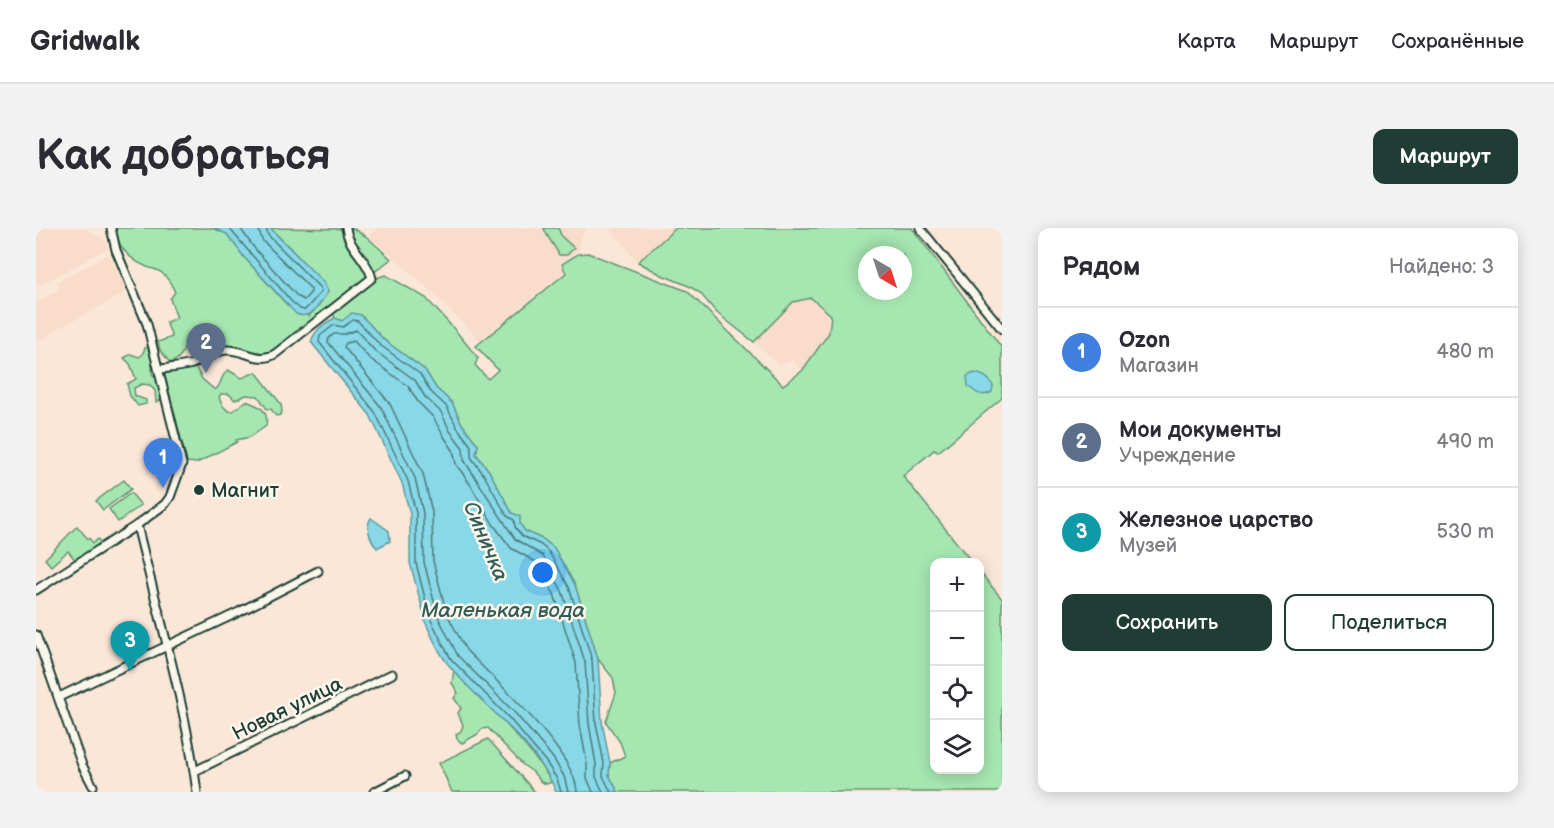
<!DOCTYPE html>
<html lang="ru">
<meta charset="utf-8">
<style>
:root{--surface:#fff;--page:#f2f2f3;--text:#2b2b33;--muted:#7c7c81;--line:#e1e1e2;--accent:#1f3d34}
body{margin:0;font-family:"Balsamiq Sans",sans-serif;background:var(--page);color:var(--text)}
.controls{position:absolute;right:18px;bottom:18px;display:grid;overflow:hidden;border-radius:12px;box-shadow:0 3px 15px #0003}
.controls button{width:54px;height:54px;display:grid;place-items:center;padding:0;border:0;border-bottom:2px solid var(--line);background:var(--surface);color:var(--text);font:30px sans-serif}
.compass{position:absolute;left:822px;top:18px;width:54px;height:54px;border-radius:50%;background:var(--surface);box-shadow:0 3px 15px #0003;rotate:141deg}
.you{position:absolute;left:507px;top:345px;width:21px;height:21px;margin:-15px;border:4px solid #fff;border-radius:50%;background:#1a73e8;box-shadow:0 0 0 9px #1a73e833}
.badge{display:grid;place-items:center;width:39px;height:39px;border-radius:50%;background:var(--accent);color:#fff;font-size:20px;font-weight:700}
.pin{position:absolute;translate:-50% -50px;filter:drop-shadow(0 2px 3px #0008)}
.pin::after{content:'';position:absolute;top:32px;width:21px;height:18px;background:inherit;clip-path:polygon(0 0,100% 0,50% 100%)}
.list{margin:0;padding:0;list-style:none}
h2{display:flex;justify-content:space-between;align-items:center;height:78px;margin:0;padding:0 24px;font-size:26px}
h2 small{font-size:20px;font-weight:400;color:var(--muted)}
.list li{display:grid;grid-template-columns:39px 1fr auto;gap:18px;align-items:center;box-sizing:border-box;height:90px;padding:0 24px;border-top:2px solid var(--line)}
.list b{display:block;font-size:22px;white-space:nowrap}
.list p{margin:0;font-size:20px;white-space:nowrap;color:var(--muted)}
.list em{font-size:20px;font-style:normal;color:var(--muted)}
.actions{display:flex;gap:12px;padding:18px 24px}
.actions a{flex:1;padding:14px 0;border:2px solid var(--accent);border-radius:12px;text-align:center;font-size:21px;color:var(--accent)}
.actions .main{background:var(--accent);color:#fff}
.icon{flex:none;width:33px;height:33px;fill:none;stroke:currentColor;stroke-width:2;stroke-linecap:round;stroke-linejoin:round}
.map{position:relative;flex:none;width:966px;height:564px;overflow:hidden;border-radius:12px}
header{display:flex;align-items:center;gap:36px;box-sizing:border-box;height:84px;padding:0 30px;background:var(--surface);border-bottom:2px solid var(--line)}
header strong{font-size:28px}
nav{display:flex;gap:33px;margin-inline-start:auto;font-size:21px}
.intro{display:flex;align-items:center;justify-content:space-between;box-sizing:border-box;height:144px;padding:0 36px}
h1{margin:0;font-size:42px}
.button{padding:15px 27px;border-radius:12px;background:var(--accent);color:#fff;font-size:21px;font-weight:700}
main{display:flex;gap:36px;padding:0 36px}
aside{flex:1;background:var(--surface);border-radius:12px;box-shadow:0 3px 15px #0003}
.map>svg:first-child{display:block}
.built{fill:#f9dcca}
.green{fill:#a6e7b1;stroke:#629272;stroke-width:1.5;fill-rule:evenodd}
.water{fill:#89d8e7;stroke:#5f9a9f;stroke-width:1.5}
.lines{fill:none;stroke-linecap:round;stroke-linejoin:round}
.shore{stroke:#497b7c;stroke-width:1.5}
.minor-casing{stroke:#1f3d34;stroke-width:11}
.minor{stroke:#fbf7ec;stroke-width:7}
.poi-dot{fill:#1f3d34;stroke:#fbf7ec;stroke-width:2}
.labels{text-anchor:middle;stroke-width:5;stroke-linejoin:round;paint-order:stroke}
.poi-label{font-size:20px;fill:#1f3d34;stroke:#fbf7ec;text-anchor:start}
.street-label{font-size:20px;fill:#1f3d34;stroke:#fbf7ec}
.water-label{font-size:21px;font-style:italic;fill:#345c58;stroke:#fbf7ec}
</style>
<header>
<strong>Gridwalk</strong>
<nav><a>Карта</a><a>Маршрут</a><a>Сохранённые</a></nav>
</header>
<div class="intro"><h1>Как добраться</h1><a class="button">Маршрут</a></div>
<main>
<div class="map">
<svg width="966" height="564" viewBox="0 0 966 564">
<rect width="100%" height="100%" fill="#fae7d8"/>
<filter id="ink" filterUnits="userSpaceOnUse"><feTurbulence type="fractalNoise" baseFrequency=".0167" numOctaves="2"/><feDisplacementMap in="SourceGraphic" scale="12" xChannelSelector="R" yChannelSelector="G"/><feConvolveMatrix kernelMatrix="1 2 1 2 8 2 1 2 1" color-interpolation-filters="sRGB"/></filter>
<g filter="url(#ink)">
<g class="built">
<path d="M 0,0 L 46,0 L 67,10 L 72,20 L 0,59 Z"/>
<path d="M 342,0 L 552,0 L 549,3 L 543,13 L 544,22 L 523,36 L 529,43 L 444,112 L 393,61 L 333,8 Z"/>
<path d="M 574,0 L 640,0 L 602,34 Z"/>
<path d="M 73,26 L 91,64 L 19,102 L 14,107 L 0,114 L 0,72 L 2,75 L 23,61 L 21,54 Z"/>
<path d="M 775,70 L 795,87 L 793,105 L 766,143 L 757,132 L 743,137 L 718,114 L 757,74 Z"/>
</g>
<g class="green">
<path d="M 79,0 L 177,0 L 191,6 L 208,29 L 251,77 L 273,88 L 292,64 L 255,21 L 234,0 L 318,1 L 331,9 L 355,31 L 235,125 C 219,128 205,118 188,119 L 185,103 L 178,99 L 151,108 C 151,118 145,132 134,135 L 124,122 L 122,114 L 136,109 L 130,94 L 141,90 L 134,71 L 139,64 C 136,57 131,49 125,44 C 121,42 115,40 111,39 C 93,31 82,20 79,0 Z"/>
<path d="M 508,0 L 522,0 L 526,9 L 538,20 L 531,27 L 523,27 C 518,16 511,10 508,0 Z"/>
<path d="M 640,0 L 876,0 L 966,120 L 966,170 L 902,224 L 898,222 L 867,248 L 936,334 L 898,334 L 898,542 L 944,542 L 944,344 L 966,371 L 966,564 L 582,564 L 573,547 L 574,535 L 589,528 L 584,514 L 570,494 L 580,465 L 577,450 L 562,431 L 539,357 L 518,320 L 508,312 L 489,303 L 476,285 L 453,243 L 440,226 L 442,217 L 426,196 L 416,175 L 400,160 L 389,142 L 348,112 L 325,87 L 306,93 L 299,90 L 297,86 L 343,49 L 350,47 L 390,70 L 419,102 L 442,130 L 439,137 L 452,151 L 462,142 L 440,118 L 530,45 L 526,36 L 542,26 L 552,25 L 651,63 L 747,157 L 766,143 L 793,105 L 795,87 L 775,70 L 757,74 L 718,114 L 681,85 L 664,65 L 653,58 L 626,47 L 602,34 ZM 831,27 L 867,27 L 867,63 L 831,63 Z"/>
<path d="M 113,119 L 116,122 L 116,146 L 123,151 L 127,171 L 120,174 L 119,163 L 114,157 L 106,156 L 98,160 L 99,168 L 110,172 L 110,176 L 102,178 L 94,168 L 91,156 L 100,151 L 94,136 L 88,130 L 95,126 L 103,129 L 106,127 L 109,120 Z"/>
<path d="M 160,140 L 166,151 L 179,162 C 186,157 184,148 192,142 L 206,150 L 220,144 L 245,176 L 246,184 L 244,187 L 240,188 L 235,181 L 231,181 L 222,168 L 210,167 L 199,172 L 193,166 L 185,166 L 183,169 L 186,177 L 192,183 L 197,183 L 210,173 C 224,178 233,182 230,198 L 214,209 L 200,212 L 201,214 L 161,235 L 151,234 L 129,148 L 129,145 Z"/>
<path d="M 88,252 L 95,261 L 67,282 L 60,273 Z"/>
<path d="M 95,265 L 105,277 L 82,294 L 73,281 Z"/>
<path d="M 41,298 L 52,311 L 53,310 L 57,315 L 62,311 L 65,315 L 40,333 L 32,323 L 15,338 L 9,331 Z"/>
<path d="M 418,442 C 452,478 489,512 516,554 L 511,556 L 505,554 L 497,544 L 487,537 L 452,500 L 446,501 L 442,506 L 426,515 L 421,511 L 420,506 L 425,503 L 427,497 L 422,485 L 425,480 L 418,470 L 422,465 L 416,455 Z"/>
<path d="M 452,511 L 499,564 L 416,564 L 403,535 Z"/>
</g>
<g class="water">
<path d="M 177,0 L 234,0 L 288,55 L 292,64 C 284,75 276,93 260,86 L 208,29 L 191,6 Z"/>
<path d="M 316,85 L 325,87 L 348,112 L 389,142 L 400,160 L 416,175 L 426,196 L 442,217 L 440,226 L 453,243 L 476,285 L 484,288 L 484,296 L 489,303 L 508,312 L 518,320 L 539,357 L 562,431 L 566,494 L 574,535 L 573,547 L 582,564 L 520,564 C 501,514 444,477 412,436 C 402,424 395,406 388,391 L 388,386 L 374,335 L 374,286 L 366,255 L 334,187 L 275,114 C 279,102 287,96 299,90 L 306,93 Z"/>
<path d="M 938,145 C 948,147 952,149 957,158 L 956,164 C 946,170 940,165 932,158 L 931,148 Z"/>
<path d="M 335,290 L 353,303 L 354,313 L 341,320 C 334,311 329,299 335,290 Z"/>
</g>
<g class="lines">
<g class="shore">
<path d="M 193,0 L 255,73 L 264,81 L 269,82 L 285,64 L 285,61 L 232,7 L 230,0"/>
<path d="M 204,0 L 219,21 L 261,68 L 268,72 L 275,64 L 275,61 L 226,12 L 222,0"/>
<path d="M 525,564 L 521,551 L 510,534 L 473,490 L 416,432 L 411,424 L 394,390 L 380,335 L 380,285 L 372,253 L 339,184 L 283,114 L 284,108 L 298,97 L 307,99 L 317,92 L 322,93 L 344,117 L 384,146 L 395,164 L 411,179 L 421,199 L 435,218 L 435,229 L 448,247 L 471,288 L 478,292 L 479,299 L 486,308 L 505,317 L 513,324 L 533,359 L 556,432 L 560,495 L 568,535 L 567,548 L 575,564"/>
<path d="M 532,564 L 528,548 L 517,530 L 479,485 L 422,428 L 418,420 L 402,389 L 388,334 L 387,285 L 379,250 L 345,179 L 292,114 L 293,110 L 298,106 L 309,106 L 320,102 L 339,123 L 379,152 L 389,169 L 405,184 L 414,203 L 427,220 L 428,232 L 479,311 L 507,328 L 526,363 L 549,434 L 553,496 L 560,536 L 560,549 L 567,564"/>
<path d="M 541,564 C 540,525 458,451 430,422 L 411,386 L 397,333 L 396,284 L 387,246 L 354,176 L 308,119 L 310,115 L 318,113 L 333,130 L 372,158 L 382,174 L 397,189 L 407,207 L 417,222 L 420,236 L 434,256 L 457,296 L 475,320 L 500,334 L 518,366 L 540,435 L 544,497 L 551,536 L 551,550 L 557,564"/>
</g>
<defs>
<g id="minor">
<path d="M 884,0 L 966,101"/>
<path d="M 124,141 C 135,140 145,139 156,136 C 167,132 178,123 190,122 C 209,121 222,136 239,126 L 336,50 C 331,30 312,20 310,0"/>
<path d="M 101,297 C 122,386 149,473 161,564"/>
<path d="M 0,362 L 101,297 L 129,276 L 134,269 L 146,236 L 111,96 L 80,22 L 75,0"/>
<path d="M 0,407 L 46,537 L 57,558"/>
<path d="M 23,469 L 203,384 L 282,343"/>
<path d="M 159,543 L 356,446"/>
<path d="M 338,564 L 369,548"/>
</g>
</defs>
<use href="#minor" class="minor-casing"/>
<use href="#minor" class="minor"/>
</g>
</g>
<circle class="poi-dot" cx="163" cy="262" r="6"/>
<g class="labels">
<g class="poi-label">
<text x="175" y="269">Магнит</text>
</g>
<g class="street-label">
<text transform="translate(251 480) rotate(-26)" y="7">Новая улица</text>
</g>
<g class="water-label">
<text transform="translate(450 313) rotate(67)" y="7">Синичка</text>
<text x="467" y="389">Маленькая вода</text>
</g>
</g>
</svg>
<div class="controls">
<button>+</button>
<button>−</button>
<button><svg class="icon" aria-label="locate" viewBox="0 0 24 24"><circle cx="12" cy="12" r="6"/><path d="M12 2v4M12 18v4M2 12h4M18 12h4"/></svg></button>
<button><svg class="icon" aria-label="layers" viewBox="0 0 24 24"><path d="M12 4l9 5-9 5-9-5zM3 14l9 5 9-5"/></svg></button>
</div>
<svg class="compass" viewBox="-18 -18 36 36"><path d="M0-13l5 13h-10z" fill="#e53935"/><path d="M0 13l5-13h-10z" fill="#7c7c81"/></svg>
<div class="you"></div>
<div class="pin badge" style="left:127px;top:260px;background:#3f7fe0">1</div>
<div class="pin badge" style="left:170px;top:145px;background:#5c6f8a">2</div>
<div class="pin badge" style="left:94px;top:443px;background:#0f9aa8">3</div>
</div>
<aside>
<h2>Рядом<small>Найдено: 3</small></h2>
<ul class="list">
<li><span class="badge" style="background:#3f7fe0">1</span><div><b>Ozon</b><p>Магазин</p></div><em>480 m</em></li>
<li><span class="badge" style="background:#5c6f8a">2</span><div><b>Мои документы</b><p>Учреждение</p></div><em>490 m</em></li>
<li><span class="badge" style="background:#0f9aa8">3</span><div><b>Железное царство</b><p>Музей</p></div><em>530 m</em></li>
</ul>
<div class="actions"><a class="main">Сохранить</a><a>Поделиться</a></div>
</aside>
</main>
